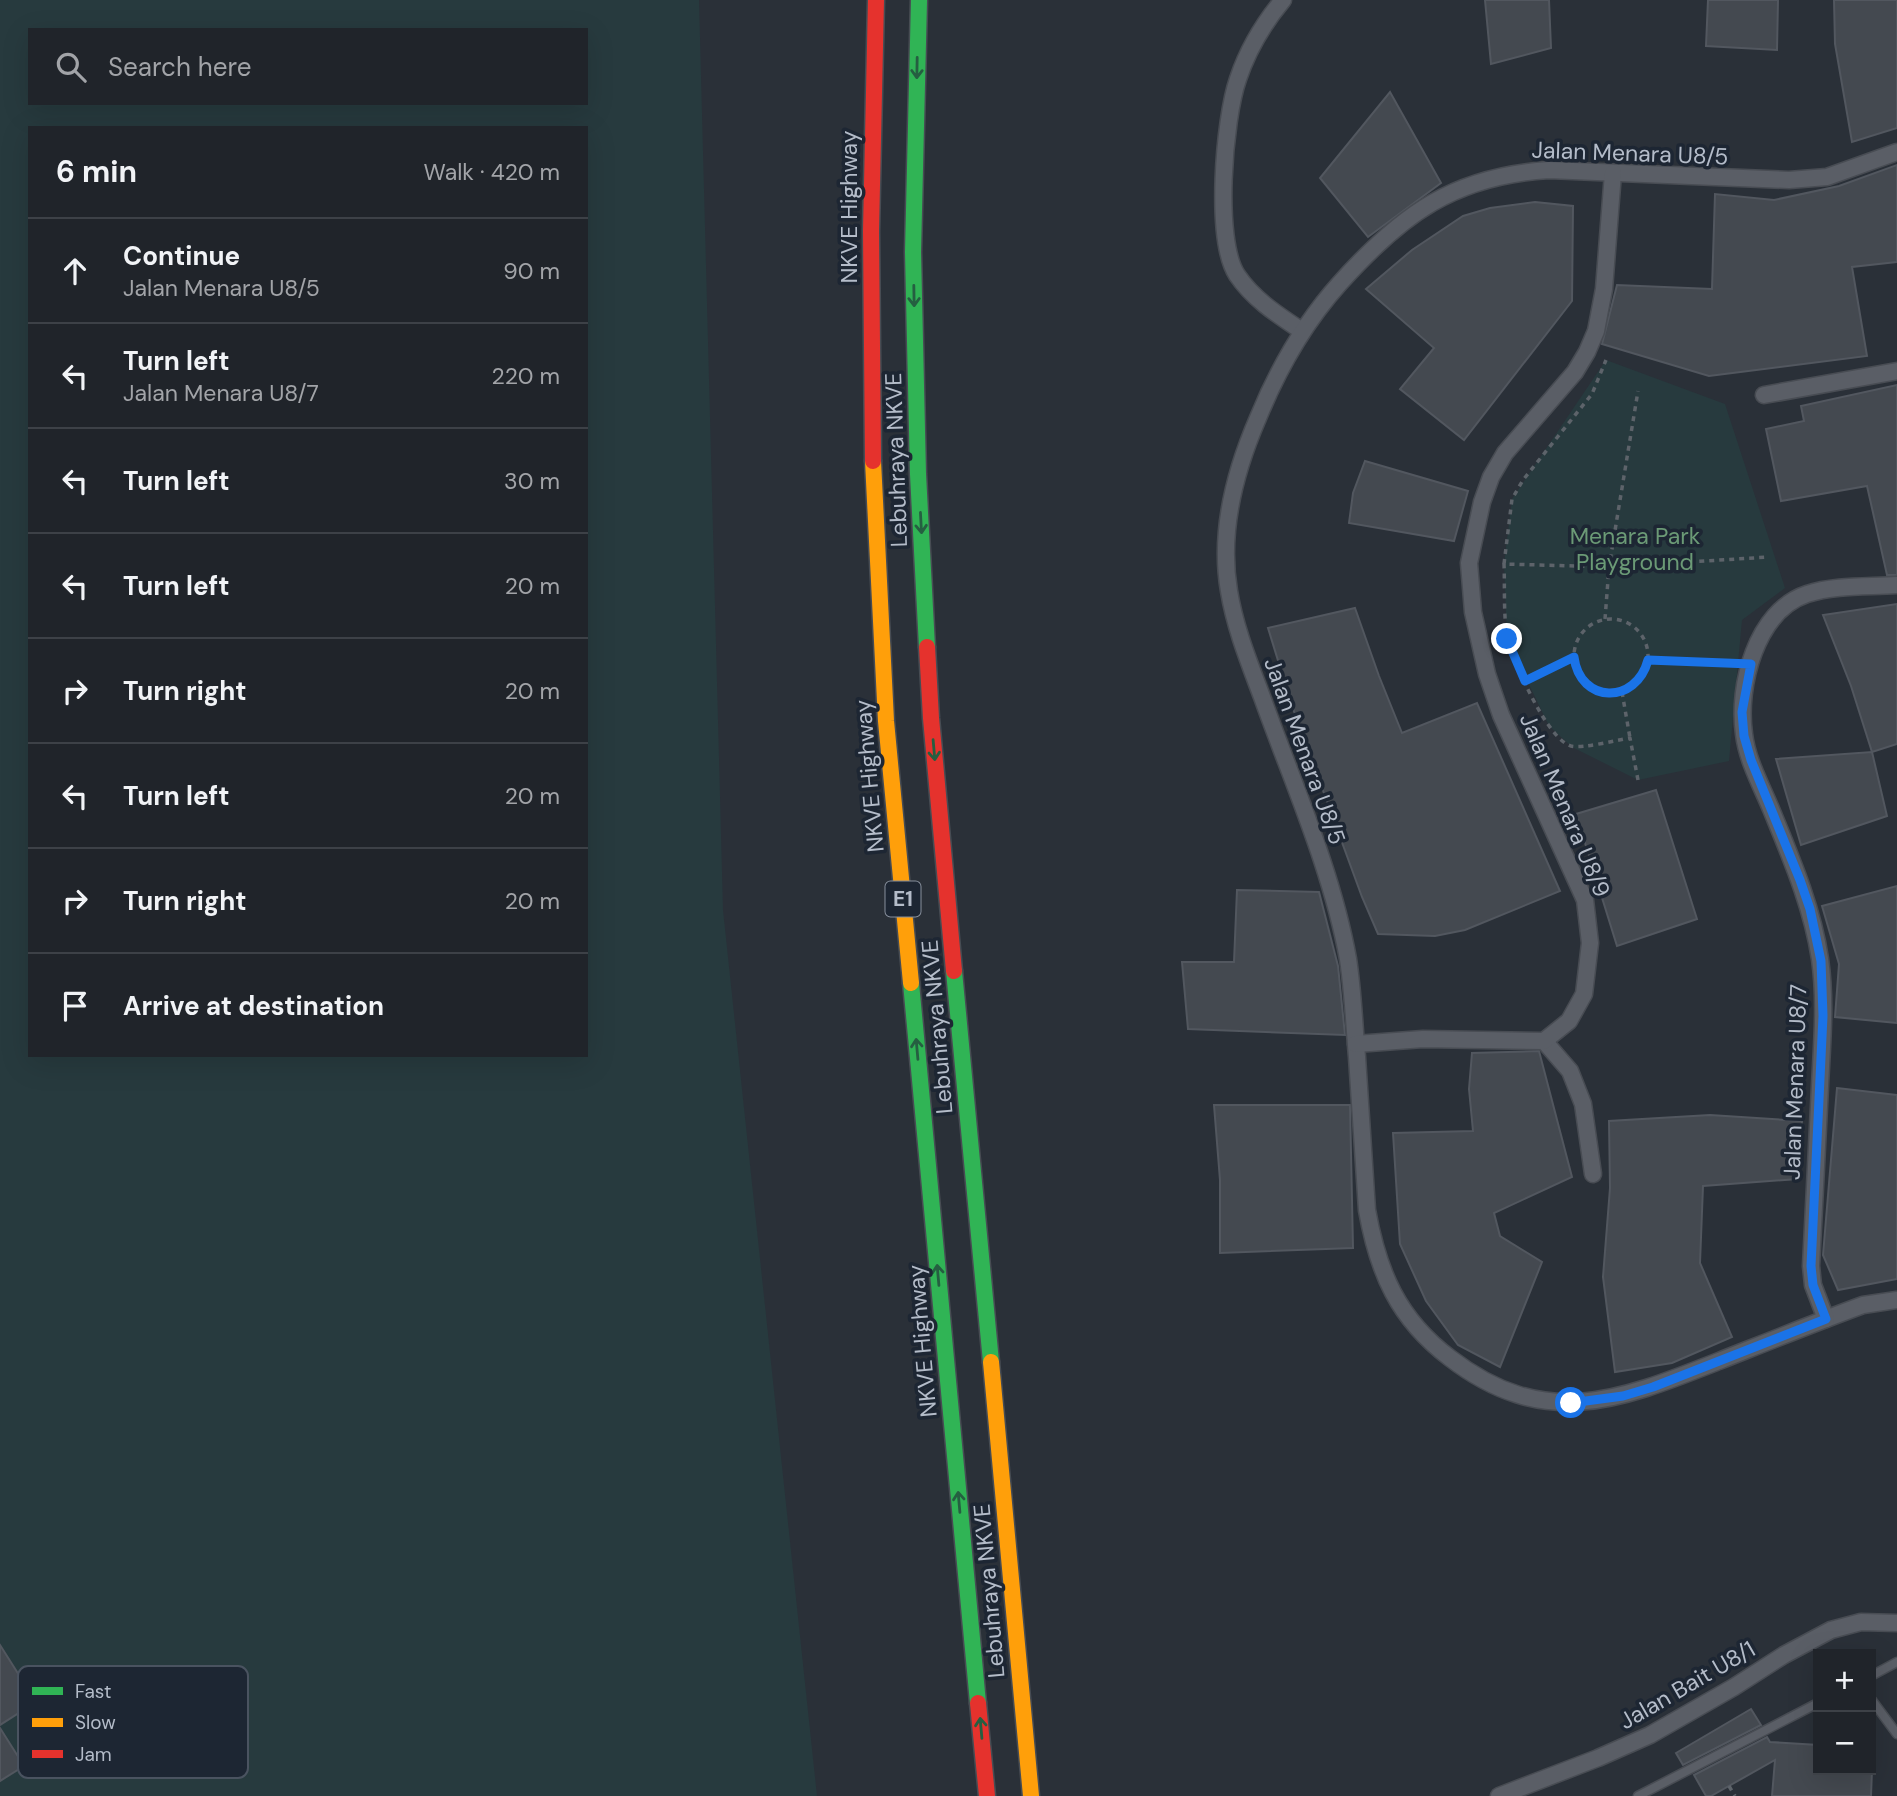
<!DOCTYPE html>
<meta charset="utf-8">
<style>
:root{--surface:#20242a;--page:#282c32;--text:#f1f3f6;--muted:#a2a4a8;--line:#3d4147}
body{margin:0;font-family:"DM Sans",sans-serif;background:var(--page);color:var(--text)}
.controls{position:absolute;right:21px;bottom:21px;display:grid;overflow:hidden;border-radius:0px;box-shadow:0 7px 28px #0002}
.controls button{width:63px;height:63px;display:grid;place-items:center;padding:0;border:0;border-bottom:2px solid var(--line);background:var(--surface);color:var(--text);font:35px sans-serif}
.stop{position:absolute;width:21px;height:21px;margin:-16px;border:5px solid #1a73e8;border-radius:50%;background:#fff}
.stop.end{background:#1a73e8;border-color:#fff;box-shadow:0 2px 7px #0008}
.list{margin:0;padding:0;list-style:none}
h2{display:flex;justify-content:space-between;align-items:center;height:91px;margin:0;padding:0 28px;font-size:30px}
h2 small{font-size:23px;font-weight:400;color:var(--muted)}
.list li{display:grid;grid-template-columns:46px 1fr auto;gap:21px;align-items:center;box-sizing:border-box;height:105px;padding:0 28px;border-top:2px solid var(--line)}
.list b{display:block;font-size:26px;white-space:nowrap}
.list p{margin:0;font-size:23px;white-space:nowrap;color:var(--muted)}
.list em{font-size:23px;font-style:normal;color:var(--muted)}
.icon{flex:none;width:38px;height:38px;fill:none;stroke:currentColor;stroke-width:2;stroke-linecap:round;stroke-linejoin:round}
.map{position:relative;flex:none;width:1897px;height:1796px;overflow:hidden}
.search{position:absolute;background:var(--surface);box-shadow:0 7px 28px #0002;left:28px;top:28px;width:560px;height:77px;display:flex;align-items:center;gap:18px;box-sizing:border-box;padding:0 24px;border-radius:0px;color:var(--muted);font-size:26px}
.panel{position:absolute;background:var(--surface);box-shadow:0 7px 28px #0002;left:28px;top:126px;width:560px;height:931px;border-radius:0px}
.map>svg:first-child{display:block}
.green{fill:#273a3e;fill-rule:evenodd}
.building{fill:#444950;stroke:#52575f;stroke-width:2}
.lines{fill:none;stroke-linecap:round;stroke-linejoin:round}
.lane-casing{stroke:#484c53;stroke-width:11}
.street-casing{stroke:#484c53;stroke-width:19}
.fast-casing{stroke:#474c53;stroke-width:19}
.slow-casing{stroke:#474c53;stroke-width:19}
.jam-casing{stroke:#474c53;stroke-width:19}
.path{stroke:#5d636a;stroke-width:3.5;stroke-dasharray:5 5;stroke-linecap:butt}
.lane{stroke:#5a5e66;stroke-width:8}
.street{stroke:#5a5e66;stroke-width:16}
.fast{stroke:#30b455;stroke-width:16}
.slow{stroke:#ff9f0a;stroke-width:16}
.jam{stroke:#e5322d;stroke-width:16}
.oneway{stroke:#255f41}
.route{stroke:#1a73e8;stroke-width:9}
.labels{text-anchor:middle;stroke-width:7;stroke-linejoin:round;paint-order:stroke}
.shield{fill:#1d2633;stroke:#878f9c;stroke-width:2}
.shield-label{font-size:21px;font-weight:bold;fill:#b4bcc9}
.street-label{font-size:23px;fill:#b4bcc9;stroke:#1d2633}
.park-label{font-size:23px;fill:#6b9a76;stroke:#1d2633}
.key{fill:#1d2633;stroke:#4a5360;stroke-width:2}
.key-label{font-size:19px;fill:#b4bcc9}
</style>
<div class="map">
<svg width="1897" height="1796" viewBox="0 0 1897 1796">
<rect width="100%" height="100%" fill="#2a3038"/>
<g class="green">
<path d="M 0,0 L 699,0 L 723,910 L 817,1796 L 0,1796 ZM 30,30 L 586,30 L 586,103 L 30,103 ZM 30,128 L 586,128 L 586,1055 L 30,1055 Z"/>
<path d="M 1606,360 L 1725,404 L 1785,588 L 1742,620 L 1729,761 L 1638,780 L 1572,747 L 1549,726 L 1507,639 L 1504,564 L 1512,499 Z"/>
</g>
<g class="building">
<path d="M 1485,0 L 1549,0 L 1551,48 L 1491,64 Z"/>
<path d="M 1708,0 L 1778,0 L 1777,50 L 1706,46 Z"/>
<path d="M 1834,0 L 1897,0 L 1897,128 L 1852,142 L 1835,44 Z"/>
<path d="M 1390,92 L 1441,183 L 1368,237 L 1320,178 Z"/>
<path d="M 1897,165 L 1897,262 L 1852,267 L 1867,356 L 1709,376 L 1602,344 L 1617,285 L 1712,289 L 1715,194 L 1774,200 L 1839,186 Z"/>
<path d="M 1535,202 L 1573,206 L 1572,301 L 1464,440 L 1400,389 L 1434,348 L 1366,289 L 1412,250 L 1463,216 L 1490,208 Z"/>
<path d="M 1897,385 L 1897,575 L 1887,575 L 1867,486 L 1781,501 L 1766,429 L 1804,421 L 1801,406 Z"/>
<path d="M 1365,461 L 1468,491 L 1454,541 L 1349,523 L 1353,493 Z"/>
<path d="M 1897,604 L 1897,744 L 1872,752 L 1851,686 L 1823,615 Z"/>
<path d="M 1355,608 L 1379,676 L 1402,733 L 1477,703 L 1560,891 L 1465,930 L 1435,936 L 1378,934 L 1362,897 L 1292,706 L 1268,628 Z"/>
<path d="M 1872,752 L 1887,816 L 1801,845 L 1776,759 Z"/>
<path d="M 1656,790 L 1697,919 L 1617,946 L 1576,814 Z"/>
<path d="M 1897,886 L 1897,1023 L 1835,1017 L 1839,964 L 1822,906 Z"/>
<path d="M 1237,890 L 1319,892 L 1338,966 L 1345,1035 L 1188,1029 L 1182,962 L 1234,962 Z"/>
<path d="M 1539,1051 L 1572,1177 L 1494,1213 L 1500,1236 L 1542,1262 L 1500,1367 L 1458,1345 L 1426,1301 L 1400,1244 L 1393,1133 L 1473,1131 L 1469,1089 L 1472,1053 Z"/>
<path d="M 1837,1088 L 1897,1095 L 1897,1279 L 1838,1290 L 1823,1255 Z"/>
<path d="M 1214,1105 L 1350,1105 L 1353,1248 L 1220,1253 L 1220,1180 Z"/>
<path d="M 1710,1115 L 1802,1121 L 1798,1179 L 1703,1186 L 1700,1263 L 1732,1337 L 1672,1363 L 1615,1372 L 1603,1277 L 1610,1188 L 1609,1121 Z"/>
<path d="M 0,1645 L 36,1702 L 0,1725 Z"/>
<path d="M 1751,1709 L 1761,1725 L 1683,1765 L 1676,1753 Z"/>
<path d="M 0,1728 L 24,1766 L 0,1781 Z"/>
<path d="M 1767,1737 L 1770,1742 L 1818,1745 L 1818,1770 L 1872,1770 L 1871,1796 L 1772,1796 L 1775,1760 L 1711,1796 L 1706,1796 L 1694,1775 Z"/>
</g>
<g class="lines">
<defs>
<g id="lane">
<path d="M 1871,1676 L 1897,1662"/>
<path d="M 1871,1699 L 1897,1734"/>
<path d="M 1638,1796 L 1818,1703"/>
</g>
<g id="street">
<path d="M 1283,0 C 1263,24 1248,49 1238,79 C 1224,119 1214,240 1237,275 C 1253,299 1278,315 1302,331"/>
<path d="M 1897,152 L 1827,177 L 1789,180 L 1549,170 C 1454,176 1402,214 1340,283 C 1304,323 1278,369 1258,418 C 1235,471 1219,533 1229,591 C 1235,628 1249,662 1262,697 C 1292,781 1332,870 1348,959 C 1353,991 1354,1024 1357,1057 C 1360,1108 1364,1159 1367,1210 C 1378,1272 1398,1319 1450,1358 C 1545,1431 1620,1400 1719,1361 C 1767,1342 1814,1323 1863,1305 L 1897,1300"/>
<path d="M 1764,395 L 1897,371"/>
<path d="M 1544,1041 L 1570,1071 L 1583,1104 L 1593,1174"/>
<path d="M 1356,1044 L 1423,1039 L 1544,1041 L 1569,1021 L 1584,994 L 1590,943 L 1585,900 L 1501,715 L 1487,674 L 1473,612 L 1469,563 L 1482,502 L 1491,477 L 1505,453 L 1575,372 L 1587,352 L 1596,331 L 1604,289 L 1613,173"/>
<path d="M 1826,1319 L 1813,1285 L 1811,1266 C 1814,1206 1817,1146 1820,1086 C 1822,1044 1826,1001 1820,959 C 1812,906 1791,858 1771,809 C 1761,785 1747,760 1744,734 C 1737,686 1756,611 1807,594 C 1835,585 1868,587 1897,585"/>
<path d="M 1499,1796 L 1598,1758 L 1650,1735 L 1734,1687 L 1784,1655 L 1831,1630 L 1861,1622 L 1897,1623"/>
</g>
<g id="fast">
<path d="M 919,0 L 913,252 L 918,474 L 927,647"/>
<path d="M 954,971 L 991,1362"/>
<path d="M 911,983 L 978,1703"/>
</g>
<g id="slow">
<path d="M 873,461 L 886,721 L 911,983"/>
<path d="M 991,1362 L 1031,1796"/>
</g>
<g id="jam">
<path d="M 873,461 L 871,231 L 876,0"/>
<path d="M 927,647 L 931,718 L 954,971"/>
<path d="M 978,1703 L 987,1796"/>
</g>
</defs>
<use href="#lane" class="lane-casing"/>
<use href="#street" class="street-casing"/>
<use href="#fast" class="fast-casing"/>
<use href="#slow" class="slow-casing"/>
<use href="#jam" class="jam-casing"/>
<g class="path">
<path d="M 1504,564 L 1512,499 L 1523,480 L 1592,394 L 1606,360"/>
<path d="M 1605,619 L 1609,567 L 1638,391"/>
<circle cx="1611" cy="656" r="37"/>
<path d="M 1648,660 L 1733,663"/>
<path d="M 1526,681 L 1574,657"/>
<path d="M 1622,692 L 1630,738"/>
<path d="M 1638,780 L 1630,738 C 1616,740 1583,749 1571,746 C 1547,739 1514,663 1508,640 C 1503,620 1505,585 1504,564 L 1609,567 L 1769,557"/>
<path d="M 1729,1786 L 1735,1796"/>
</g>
<use href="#lane" class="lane"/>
<use href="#street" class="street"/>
<use href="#fast" class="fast"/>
<use href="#slow" class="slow"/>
<use href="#jam" class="jam"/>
</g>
<defs><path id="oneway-shaft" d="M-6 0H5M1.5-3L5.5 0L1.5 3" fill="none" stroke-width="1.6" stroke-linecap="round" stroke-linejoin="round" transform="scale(1.75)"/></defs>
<g class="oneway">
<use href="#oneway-shaft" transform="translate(917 68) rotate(91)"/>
<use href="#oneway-shaft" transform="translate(914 296) rotate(89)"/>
<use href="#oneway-shaft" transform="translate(921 523) rotate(87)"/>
<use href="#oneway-shaft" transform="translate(934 750) rotate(85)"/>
<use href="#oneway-shaft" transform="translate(917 1049) rotate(-95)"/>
<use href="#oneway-shaft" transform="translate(938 1275) rotate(-95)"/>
<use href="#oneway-shaft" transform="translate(959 1502) rotate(-95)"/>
<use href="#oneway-shaft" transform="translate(981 1728) rotate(-95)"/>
</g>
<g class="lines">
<path class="route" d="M 1507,639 L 1525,681 L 1574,657 C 1580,704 1636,705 1648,660 L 1751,664 L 1742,712 L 1744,736 L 1751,760 L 1800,880 L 1810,909 L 1821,961 L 1823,1016 L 1811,1266 L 1813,1285 L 1826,1319 L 1653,1387 L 1623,1396 L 1571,1403"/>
</g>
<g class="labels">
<rect class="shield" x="885.5" y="881.5" width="35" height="35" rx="5"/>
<g class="shield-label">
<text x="903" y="906">E1</text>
</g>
<g class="street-label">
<text transform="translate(1630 153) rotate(2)" y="8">Jalan Menara U8/5</text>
<text transform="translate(849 207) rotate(-90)" y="8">NKVE Highway</text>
<text transform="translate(896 460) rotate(-92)" y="8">Lebuhraya NKVE</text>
<text transform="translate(1305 751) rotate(70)" y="8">Jalan Menara U8/5</text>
<text transform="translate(869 776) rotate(-95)" y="8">NKVE Highway</text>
<text transform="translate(1565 805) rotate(67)" y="8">Jalan Menara U8/9</text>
<text transform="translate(937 1027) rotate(-95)" y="8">Lebuhraya NKVE</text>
<text transform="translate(1795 1082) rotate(-88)" y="8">Jalan Menara U8/7</text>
<text transform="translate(922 1341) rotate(-95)" y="8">NKVE Highway</text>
<text transform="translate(989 1591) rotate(-95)" y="8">Lebuhraya NKVE</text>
<text transform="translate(1687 1685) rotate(-30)" y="8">Jalan Bait U8/1</text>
</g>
<g class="park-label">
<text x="1635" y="544">Menara Park<tspan x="1635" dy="26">Playground</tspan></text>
</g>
</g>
<rect x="18" y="1666" width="230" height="112" rx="10" class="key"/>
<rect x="32" y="1687" width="31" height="8" fill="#30b455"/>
<rect x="32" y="1718" width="31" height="9" fill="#ff9f0a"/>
<rect x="32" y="1750" width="31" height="8" fill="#e5322d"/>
<g class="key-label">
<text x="75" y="1698">Fast</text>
<text x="75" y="1729">Slow</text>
<text x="75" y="1761">Jam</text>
</g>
</svg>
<div class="controls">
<button>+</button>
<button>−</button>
</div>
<div class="stop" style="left:1571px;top:1403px"></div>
<div class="stop end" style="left:1507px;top:639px"></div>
<div class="search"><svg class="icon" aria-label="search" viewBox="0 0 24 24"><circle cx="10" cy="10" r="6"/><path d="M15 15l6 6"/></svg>Search here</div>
<section class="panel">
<h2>6 min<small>Walk · 420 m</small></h2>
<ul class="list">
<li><svg class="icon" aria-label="ahead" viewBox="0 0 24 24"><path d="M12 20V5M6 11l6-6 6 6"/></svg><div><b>Continue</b><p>Jalan Menara U8/5</p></div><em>90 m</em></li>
<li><svg class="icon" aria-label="left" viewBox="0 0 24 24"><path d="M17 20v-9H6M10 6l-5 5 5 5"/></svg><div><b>Turn left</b><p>Jalan Menara U8/7</p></div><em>220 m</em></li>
<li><svg class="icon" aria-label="left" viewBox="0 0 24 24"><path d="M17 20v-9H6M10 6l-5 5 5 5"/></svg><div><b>Turn left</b></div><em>30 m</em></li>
<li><svg class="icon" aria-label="left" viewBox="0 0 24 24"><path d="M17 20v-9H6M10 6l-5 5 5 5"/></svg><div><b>Turn left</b></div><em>20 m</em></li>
<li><svg class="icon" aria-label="right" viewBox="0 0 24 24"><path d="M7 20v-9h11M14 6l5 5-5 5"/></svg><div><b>Turn right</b></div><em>20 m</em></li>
<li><svg class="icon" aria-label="left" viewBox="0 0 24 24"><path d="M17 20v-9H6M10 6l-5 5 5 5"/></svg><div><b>Turn left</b></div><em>20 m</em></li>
<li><svg class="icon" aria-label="right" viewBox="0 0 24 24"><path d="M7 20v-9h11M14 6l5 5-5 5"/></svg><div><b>Turn right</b></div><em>20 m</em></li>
<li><svg class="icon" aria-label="arrive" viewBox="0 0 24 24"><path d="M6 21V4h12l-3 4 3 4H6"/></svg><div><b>Arrive at destination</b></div></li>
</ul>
</section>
</div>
